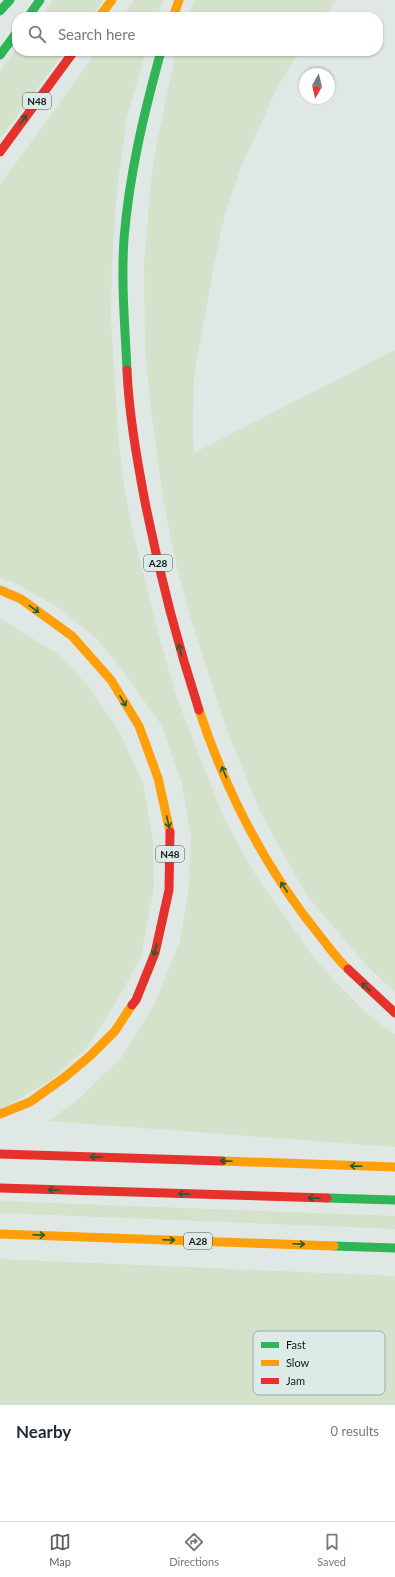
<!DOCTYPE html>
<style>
:root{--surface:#fff;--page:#f6f6f7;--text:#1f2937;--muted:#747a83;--line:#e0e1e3;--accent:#5b615f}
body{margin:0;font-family:Lato,sans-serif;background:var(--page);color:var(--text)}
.compass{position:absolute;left:299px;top:68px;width:36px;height:36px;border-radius:50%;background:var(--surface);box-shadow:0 1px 3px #0004;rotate:188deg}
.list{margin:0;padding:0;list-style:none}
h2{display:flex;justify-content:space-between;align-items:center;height:52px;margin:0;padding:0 16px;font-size:17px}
h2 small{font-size:13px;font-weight:400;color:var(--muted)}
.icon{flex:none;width:22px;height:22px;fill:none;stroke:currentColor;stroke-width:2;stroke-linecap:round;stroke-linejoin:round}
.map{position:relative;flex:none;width:395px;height:1405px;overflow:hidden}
.search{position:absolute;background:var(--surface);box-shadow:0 1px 3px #0004;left:12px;right:12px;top:12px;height:44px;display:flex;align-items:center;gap:10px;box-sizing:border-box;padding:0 14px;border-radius:16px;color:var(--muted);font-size:15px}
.sheet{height:116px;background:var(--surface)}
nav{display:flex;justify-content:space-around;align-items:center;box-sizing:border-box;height:56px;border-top:1px solid var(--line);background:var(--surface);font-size:11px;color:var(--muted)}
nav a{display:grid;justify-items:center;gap:2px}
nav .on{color:var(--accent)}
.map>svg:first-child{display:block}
.green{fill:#d4e1cb}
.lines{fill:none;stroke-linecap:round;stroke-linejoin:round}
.fast{stroke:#30b455;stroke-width:9}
.slow{stroke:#ff9f0a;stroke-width:9}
.jam{stroke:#e5322d;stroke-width:9}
.oneway{stroke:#205e33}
.labels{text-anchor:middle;stroke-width:4;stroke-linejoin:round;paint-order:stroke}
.shield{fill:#dcebe7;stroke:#4f5755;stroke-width:1}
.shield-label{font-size:10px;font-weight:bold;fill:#131817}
.key{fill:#dcebe7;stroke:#a0aca9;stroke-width:1}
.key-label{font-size:11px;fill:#131817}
</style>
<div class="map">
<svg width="395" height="1405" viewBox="0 0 395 1405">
<rect width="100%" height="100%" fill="#e0e8e6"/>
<g class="green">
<path d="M 53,0 L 103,0 L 91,17 L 40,17 Z"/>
<path d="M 134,0 L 163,0 L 157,17 L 122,17 Z"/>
<path d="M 194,0 L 337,0 L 324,17 L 187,17 Z"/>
<path d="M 17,48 L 17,51 L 65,51 L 0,139 L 0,71 Z"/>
<path d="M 97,51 L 146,51 L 127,117 L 117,189 L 112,260 L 111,320 L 119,445 L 124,485 L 132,527 L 156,625 L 176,696 L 224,818 L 253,871 L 317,962 L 364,1011 L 395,1035 L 395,1147 L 48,1121 L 75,1102 L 121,1058 L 154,1005 L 179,944 L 188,895 L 191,835 L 181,781 L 162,726 L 122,670 L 98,640 L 59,608 L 15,583 L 0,578 L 0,185 Z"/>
<path d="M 176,51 L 300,51 L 278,86 L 241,167 L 225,214 L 214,265 L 194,376 L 193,430 L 194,453 L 395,350 L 395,992 L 368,967 L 307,896 L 260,812 L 226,728 L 191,619 L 175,560 L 163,499 L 150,403 L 145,350 L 144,261 L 153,162 Z"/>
<path d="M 0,618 L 59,655 L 89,687 L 120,733 L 143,783 L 153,840 L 154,887 L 141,957 L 112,1009 L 87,1047 L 51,1080 L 0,1110 Z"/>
<path d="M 0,1201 L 395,1216 L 395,1229 L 0,1213 Z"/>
<path d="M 0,1259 L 395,1276 L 395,1405 L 0,1405 Z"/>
</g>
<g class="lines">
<g class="fast">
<path d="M 0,11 L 10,0"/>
<path d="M 28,17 L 40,0"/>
<path d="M 0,55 L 17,32"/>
<path d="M 127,370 C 125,327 121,283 124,239 C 129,175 144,113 161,51"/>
<path d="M 327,1198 L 395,1200"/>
<path d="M 334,1246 L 395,1248"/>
</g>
<g class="slow">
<path d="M 99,17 L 112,0"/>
<path d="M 173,17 L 179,0"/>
<path d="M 0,590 L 21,599 L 72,636 L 111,680 L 139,726 L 158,778 L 170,832"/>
<path d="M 199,710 C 226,791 266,870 320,936 C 329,947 337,959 348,969"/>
<path d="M 0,1114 L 30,1102 L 65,1077 L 90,1056 L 115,1031 L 132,1005"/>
<path d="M 222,1161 L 395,1167"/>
<path d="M 0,1234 L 334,1246"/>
</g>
<g class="jam">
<path d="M 0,152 L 74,51"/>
<path d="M 127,370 C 129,415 137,459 145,502 C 159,572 177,642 199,710"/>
<path d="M 348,969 L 395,1013"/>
<path d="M 132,1005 L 136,1000 L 155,953 L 169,890 L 170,832"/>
<path d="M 0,1154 L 222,1161"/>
<path d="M 0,1188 L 327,1198"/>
</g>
</g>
<defs><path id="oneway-shaft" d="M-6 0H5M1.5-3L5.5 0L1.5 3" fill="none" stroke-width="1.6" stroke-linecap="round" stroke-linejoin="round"/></defs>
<g class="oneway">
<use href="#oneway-shaft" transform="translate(23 120) rotate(-54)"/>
<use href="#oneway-shaft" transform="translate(34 609) rotate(36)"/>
<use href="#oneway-shaft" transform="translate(180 650) rotate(-104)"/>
<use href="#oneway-shaft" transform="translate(123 701) rotate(59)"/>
<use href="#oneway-shaft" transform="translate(224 772) rotate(-113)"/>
<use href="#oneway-shaft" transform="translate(168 822) rotate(77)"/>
<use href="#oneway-shaft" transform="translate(284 887) rotate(-123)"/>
<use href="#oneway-shaft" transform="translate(155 950) rotate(106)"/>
<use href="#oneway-shaft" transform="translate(366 987) rotate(-137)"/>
<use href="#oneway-shaft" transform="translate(96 1157) rotate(-178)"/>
<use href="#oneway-shaft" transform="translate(226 1161) rotate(-178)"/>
<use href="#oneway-shaft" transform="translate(356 1166) rotate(-178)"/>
<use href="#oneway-shaft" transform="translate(54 1190) rotate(-178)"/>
<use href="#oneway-shaft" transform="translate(184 1194) rotate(-178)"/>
<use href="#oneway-shaft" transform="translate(314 1198) rotate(-178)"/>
<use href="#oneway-shaft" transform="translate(39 1235) rotate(2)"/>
<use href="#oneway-shaft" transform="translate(169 1240) rotate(2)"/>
<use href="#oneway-shaft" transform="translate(299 1244) rotate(2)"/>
</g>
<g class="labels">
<g class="shield">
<rect x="23" y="93" width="28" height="16" rx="3"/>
<rect x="144" y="555" width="28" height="16" rx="3"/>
<rect x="156" y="846" width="28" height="16" rx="3"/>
<rect x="184" y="1233" width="28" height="16" rx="3"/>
</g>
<g class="shield-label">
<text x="37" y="105">N48</text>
<text x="158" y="567">A28</text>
<text x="170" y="858">N48</text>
<text x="198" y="1245">A28</text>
</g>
</g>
<rect x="253" y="1331" width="132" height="64" rx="6" class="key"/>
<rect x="261" y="1342" width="18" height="6" fill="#30b455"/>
<rect x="261" y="1360" width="18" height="6" fill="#ff9f0a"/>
<rect x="261" y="1378" width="18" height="6" fill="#e5322d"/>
<g class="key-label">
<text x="286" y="1349">Fast</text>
<text x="286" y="1367">Slow</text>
<text x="286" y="1385">Jam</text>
</g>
</svg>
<svg class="compass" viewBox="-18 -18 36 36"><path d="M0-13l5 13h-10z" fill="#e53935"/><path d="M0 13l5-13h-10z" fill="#747a83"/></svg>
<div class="search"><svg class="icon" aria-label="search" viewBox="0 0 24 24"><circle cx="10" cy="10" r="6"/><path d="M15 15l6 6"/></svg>Search here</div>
</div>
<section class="sheet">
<h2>Nearby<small>0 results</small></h2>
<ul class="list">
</ul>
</section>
<nav>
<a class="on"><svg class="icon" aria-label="map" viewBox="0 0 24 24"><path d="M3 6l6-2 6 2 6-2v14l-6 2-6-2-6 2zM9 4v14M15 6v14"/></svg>Map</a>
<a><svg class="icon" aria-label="directions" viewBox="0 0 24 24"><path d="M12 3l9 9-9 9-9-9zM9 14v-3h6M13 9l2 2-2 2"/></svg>Directions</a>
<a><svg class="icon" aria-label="saved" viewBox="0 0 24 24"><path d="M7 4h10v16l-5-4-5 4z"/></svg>Saved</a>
</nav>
